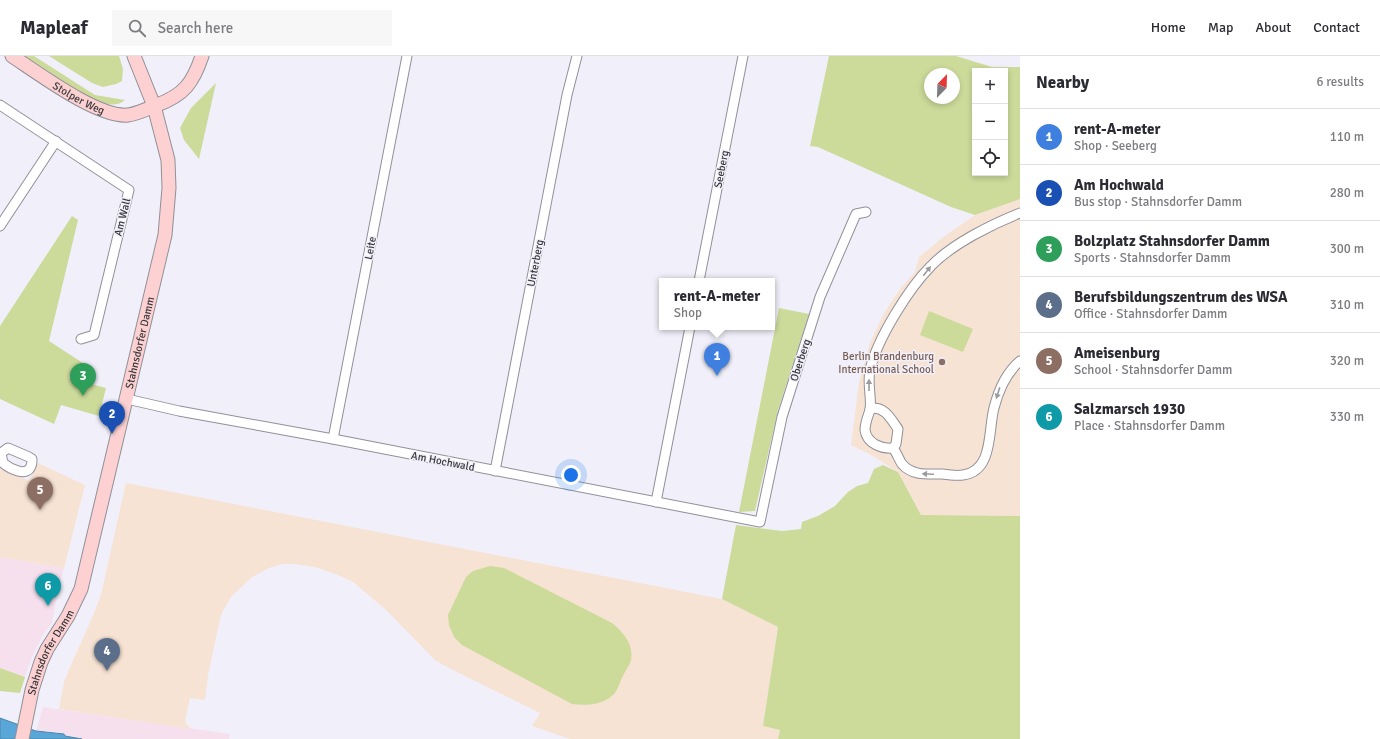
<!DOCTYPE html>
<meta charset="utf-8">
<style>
:root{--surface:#fff;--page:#f7f7f7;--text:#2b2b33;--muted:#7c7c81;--line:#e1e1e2;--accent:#6a6ae4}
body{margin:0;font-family:Signika,sans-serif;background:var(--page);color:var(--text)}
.controls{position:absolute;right:12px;top:12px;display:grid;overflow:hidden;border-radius:0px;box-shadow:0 2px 6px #0003}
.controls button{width:36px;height:36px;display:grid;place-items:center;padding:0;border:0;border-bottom:1px solid var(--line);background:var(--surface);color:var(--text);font:20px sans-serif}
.compass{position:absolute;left:924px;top:12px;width:36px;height:36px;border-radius:50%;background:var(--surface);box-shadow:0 2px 6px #0003;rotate:23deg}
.you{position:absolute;left:571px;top:419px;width:14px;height:14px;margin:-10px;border:3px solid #fff;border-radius:50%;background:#1a73e8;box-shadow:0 0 0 6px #1a73e833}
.badge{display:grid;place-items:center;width:26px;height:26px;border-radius:50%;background:var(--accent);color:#fff;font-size:13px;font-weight:700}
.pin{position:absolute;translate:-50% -33px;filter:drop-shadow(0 1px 2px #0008)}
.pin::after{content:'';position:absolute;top:21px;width:14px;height:12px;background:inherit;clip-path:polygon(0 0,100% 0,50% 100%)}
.popup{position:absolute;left:659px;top:222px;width:116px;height:52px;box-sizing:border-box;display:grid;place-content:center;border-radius:0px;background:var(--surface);filter:drop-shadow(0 1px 3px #0005);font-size:13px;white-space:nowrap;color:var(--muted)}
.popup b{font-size:15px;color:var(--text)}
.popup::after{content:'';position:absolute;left:50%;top:100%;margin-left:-8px;border:8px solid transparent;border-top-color:var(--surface)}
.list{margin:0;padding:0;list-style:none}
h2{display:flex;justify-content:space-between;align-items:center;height:52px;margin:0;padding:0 16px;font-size:17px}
h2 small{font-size:13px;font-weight:400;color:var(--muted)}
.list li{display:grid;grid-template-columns:26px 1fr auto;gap:12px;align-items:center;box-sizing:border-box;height:56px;padding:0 16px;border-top:1px solid var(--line)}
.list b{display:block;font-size:15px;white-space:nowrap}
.list p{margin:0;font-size:13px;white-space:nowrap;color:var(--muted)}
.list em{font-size:13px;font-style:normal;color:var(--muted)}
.icon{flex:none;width:22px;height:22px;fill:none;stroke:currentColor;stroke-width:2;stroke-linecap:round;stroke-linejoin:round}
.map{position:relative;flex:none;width:1020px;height:683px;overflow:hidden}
header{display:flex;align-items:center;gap:24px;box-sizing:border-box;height:56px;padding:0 20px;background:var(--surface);border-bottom:1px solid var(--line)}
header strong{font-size:19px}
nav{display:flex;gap:22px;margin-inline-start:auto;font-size:14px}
.search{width:280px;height:36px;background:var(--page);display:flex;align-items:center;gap:10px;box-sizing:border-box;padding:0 14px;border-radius:0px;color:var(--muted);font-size:15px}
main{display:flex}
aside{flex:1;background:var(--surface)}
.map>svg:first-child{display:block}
.commercial{fill:#f6e0ee}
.education{fill:#f7e3d4}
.green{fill:#ccda9a;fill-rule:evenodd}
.water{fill:#58a7d8;stroke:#4f86a9}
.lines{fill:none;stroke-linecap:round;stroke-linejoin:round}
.street-casing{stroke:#909099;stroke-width:11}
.secondary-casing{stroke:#909099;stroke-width:15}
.street{stroke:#fff;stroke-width:9}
.secondary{stroke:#fdd1d1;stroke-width:13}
.oneway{fill:#9c9c9e}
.education-dot{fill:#8d6e63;stroke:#f1f0fa;stroke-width:1.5}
.labels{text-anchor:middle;stroke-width:3;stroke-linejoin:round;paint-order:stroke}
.street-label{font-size:11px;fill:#39383c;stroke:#f1f0fa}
.education-label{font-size:11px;fill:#785e54;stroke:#f1f0fa;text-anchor:end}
</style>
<header>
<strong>Mapleaf</strong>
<div class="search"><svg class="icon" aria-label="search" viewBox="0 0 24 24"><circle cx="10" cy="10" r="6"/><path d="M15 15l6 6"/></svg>Search here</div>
<nav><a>Home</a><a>Map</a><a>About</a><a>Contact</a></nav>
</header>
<main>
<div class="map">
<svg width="1020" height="683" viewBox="0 0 1020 683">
<rect width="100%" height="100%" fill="#f1f0fa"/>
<g class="commercial">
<path d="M 0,501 L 64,512 L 59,529 L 52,567 L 43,579 L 32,601 L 25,621 L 0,612 Z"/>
<path d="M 43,651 L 230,678 L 229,683 L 82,683 L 65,680 L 57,676 L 36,675 Z"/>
</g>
<g class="education">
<path d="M 1020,143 L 1020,460 L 921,459 L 898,416 L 873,400 L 851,389 L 859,326 L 870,287 L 884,257 L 900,233 L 915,216 L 919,201 L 942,182 L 975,159 Z"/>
<path d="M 38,407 L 85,429 L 64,512 L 0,501 L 0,411 L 29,425 Z"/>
<path d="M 126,427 L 722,543 L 778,571 L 763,670 L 780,674 L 778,683 L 570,683 L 532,670 L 540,657 L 445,610 L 435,604 L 385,553 L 353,526 L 338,519 L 315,511 L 295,508 L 282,508 L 269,512 L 252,521 L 231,541 L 221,559 L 208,619 L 205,644 L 190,642 L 185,666 L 191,673 L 59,653 L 64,626 L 70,611 L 92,562 L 101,539 Z"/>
</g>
<g class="green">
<path d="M 24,0 L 34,0 L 95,39 L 125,44 C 107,60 69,29 53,19 C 44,12 34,6 24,0 Z"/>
<path d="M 49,0 L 119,0 L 123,13 L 122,25 L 116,28 L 103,31 L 92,27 Z"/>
<path d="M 829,0 L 956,0 L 992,11 L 1020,11 L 1020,143 L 975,159 L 951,151 L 818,91 L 810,90 ZM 975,15 L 1005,15 L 1005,117 L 975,117 ZM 930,18 L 954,18 L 954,42 L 930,42 Z"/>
<path d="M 216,27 L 199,103 L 184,84 L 180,72 L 191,52 Z"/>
<path d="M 72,160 L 78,164 L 49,285 L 89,311 L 68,322 L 106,332 L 99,360 L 61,349 L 54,368 L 0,343 L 0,270 Z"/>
<path d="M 779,252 L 809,258 L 778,354 L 755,455 L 739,456 Z"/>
<path d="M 929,255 L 973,273 L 963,296 L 920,279 Z"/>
<path d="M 883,409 L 898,416 L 921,459 L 1020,460 L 1020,683 L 778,683 L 780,674 L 763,670 L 778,571 L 722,543 L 736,469 L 782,475 L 801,473 L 802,466 L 818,460 L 835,450 L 848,436 L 857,430 L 868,427 L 874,413 Z"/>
<path d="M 490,510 L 504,512 L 612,567 C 623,576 634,588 631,604 C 630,609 625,615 623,620 C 620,625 618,633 615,637 C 604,649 587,650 572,648 L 462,589 L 454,581 L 449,569 L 448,559 L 466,521 L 473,515 Z"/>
<path d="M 0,612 L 25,621 L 20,637 L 0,635 Z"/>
</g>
<path class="water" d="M 0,662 L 36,675 L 64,678 L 65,680 L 82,683 L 0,683 Z"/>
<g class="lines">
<defs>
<g id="street">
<path d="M 0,49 L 129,134 L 94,279 L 81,283"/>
<path d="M 1020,157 C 992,168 952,188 931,210 C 909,232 877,283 870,314 C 867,328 872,342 870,354 C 868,360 865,367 865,374 C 867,388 882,393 893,392 C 897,397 899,404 902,408 C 912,420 928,418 942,418 C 949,419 957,420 963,419 C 994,415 988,373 994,352 C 998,336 1006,317 1020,305"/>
<path d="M 0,170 L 56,85"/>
<path d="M 699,225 L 743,0"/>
<path d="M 127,343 L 179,355 L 333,383 L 760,466 L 782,361 L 820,241 L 856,158 L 866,156"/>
<path d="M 870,353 C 884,349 891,363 898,373 L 896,388 L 893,392"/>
<path d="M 333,383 L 407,0"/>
<path d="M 8,392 L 29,401 L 32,403 C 32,406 32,408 31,410 C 27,422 9,412 3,407 L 1,397 Z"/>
<path d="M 495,415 L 567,39 L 577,0"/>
<path d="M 656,446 L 690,271"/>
</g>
<g id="secondary">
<path id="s1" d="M 12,0 C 38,17 98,62 128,59 C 137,58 147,53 157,49 C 184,39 193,27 202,0"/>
<path id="s2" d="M 22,683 L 32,634 L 41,606 L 47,593 L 68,560 L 81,533 L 165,179 L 169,132 L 168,104 L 154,50 L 134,0"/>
</g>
</defs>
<use href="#street" class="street-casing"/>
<use href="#secondary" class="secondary-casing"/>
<use href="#street" class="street"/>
<use href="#secondary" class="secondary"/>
</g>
<defs><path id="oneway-solid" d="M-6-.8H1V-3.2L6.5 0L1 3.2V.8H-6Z"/></defs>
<g class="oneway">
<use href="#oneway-solid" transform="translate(927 215) rotate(-52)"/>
<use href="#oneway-solid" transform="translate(869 329) rotate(-90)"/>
<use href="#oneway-solid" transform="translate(998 337) rotate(107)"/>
<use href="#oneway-solid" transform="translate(928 418) rotate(-177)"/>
</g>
<circle class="education-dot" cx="942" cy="306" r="4"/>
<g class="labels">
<g class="street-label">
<text dy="4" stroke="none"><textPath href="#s1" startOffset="79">Stolper Weg</textPath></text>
<text transform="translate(721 113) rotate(-79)" y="4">Seeberg</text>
<text transform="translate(122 161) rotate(-76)" y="4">Am Wall</text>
<text transform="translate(370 192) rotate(-79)" y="4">Leite</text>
<text transform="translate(535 207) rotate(-79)" y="4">Unterberg</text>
<text dy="4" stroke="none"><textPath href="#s2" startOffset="416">Stahnsdorfer Damm</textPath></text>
<text transform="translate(800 304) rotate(-72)" y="4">Oberberg</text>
<text transform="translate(443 405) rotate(11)" y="4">Am Hochwald</text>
<text dy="4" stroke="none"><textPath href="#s2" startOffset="92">Stahnsdorfer Damm</textPath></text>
</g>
<g class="education-label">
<text x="934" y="304">Berlin Brandenburg<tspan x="934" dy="13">International School</tspan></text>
</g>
</g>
</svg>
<div class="controls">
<button>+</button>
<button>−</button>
<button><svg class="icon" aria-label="locate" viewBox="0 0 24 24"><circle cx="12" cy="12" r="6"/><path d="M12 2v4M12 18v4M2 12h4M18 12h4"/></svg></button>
</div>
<svg class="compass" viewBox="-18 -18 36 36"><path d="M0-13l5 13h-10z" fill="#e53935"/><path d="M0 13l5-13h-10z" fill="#7c7c81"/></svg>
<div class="you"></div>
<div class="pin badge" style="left:717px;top:320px;background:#3f7fe0">1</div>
<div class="popup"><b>rent-A-meter</b>Shop</div>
<div class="pin badge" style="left:112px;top:378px;background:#1a4fb4">2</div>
<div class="pin badge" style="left:83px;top:340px;background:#2e9e5b">3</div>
<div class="pin badge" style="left:107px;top:615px;background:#5c6f8a">4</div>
<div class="pin badge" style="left:40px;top:454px;background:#8d6e63">5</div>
<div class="pin badge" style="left:48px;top:550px;background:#0f9aa8">6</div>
</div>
<aside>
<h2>Nearby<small>6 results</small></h2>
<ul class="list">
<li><span class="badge" style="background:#3f7fe0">1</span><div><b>rent-A-meter</b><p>Shop · Seeberg</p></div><em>110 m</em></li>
<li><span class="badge" style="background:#1a4fb4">2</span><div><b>Am Hochwald</b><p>Bus stop · Stahnsdorfer Damm</p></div><em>280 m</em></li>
<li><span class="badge" style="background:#2e9e5b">3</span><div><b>Bolzplatz Stahnsdorfer Damm</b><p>Sports · Stahnsdorfer Damm</p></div><em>300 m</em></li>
<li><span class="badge" style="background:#5c6f8a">4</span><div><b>Berufsbildungszentrum des WSA</b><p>Office · Stahnsdorfer Damm</p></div><em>310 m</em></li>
<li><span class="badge" style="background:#8d6e63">5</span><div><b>Ameisenburg</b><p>School · Stahnsdorfer Damm</p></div><em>320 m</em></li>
<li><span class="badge" style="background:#0f9aa8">6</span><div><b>Salzmarsch 1930</b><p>Place · Stahnsdorfer Damm</p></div><em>330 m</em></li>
</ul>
</aside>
</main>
